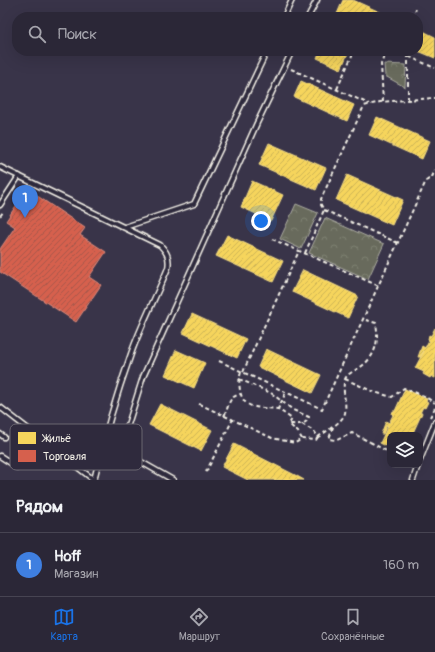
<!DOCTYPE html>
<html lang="ru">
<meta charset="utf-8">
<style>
:root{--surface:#2b2737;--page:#332f3f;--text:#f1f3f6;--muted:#a6a5ad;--line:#474452;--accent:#1a73e8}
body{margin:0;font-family:Pangolin,sans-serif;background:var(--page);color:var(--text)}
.controls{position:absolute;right:12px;bottom:12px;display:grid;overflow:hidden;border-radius:8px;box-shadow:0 4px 16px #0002}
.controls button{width:36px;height:36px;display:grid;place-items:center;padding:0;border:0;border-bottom:1px solid var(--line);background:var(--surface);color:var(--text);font:20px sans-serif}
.you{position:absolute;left:261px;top:221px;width:14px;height:14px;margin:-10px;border:3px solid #fff;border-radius:50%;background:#1a73e8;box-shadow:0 0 0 6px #1a73e833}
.badge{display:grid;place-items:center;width:26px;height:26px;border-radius:50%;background:var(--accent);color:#fff;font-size:13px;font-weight:700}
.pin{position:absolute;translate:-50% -33px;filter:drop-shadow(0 1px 2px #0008)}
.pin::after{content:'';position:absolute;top:21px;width:14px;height:12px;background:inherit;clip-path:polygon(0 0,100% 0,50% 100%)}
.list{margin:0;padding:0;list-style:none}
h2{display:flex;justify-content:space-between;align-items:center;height:52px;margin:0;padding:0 16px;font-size:17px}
h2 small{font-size:13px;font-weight:400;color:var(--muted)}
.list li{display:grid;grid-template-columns:26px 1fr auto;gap:12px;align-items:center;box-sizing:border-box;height:64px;padding:0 16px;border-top:1px solid var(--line)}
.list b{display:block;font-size:15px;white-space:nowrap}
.list p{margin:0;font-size:13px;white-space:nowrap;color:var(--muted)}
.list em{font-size:13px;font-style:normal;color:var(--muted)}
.icon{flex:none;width:22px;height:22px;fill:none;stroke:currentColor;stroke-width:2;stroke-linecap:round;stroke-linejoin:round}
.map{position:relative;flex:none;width:435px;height:480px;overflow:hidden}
.search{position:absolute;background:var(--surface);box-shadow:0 4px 16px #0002;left:12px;right:12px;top:12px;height:44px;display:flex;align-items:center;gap:10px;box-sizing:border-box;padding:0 14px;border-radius:16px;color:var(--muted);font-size:15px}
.sheet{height:116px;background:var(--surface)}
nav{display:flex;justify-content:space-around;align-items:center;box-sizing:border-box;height:56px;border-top:1px solid var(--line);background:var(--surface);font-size:11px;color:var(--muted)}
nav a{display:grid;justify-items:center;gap:2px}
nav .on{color:var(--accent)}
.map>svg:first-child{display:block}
.forest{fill:url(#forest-crowns);stroke:#aeaea2}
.homes{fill:url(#homes-hatch);stroke:#f5dd86}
.shops{fill:url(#shops-hatch);stroke:#df8c7c}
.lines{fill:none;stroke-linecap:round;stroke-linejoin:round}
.service-casing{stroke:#f4f1e8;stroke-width:7}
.path{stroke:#f4f1e8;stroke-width:2;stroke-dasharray:4 3;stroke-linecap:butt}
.service{stroke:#2f2a3d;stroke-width:4}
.key{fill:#2f2a3d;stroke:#6a6670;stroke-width:1}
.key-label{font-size:11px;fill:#f4f1e8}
</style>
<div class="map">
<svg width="435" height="480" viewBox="0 0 435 480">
<defs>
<pattern id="forest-crowns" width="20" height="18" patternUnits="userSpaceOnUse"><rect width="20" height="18" fill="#686b5c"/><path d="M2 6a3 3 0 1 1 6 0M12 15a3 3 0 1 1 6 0" fill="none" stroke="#7e8173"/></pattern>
<pattern id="homes-hatch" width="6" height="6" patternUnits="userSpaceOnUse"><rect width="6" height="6" fill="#f6d55c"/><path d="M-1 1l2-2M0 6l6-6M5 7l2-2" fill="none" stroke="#cbb256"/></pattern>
<pattern id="shops-hatch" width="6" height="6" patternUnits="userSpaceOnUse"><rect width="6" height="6" fill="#d6604d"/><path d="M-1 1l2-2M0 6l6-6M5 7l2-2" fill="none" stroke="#a5584b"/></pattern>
</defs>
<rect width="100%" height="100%" fill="#393449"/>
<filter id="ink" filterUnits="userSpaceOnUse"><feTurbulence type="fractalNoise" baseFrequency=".025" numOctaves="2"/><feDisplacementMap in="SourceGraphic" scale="8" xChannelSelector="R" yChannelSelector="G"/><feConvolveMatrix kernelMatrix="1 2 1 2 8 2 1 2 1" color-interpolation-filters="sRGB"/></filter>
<g filter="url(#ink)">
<g class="forest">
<path d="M 384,64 L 406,65 L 405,87 L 385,76 Z"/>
<path d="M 296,204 L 318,213 L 301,249 L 280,239 Z"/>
<path d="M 325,218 L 384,244 L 368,279 L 309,253 Z"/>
</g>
<g class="homes">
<path d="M 343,0 L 353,0 L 391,17 L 343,17 L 337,14 Z"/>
<path d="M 419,29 L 435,37 L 435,58 L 418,51 L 418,32 Z"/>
<path d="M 320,51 L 349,51 L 341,69 L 317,58 Z"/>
<path d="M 301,81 L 354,105 L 347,121 L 294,97 Z"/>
<path d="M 377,117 L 430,141 L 422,159 L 369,135 Z"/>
<path d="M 269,143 L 326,168 L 316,190 L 259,165 Z"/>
<path d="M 347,175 L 403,200 L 392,225 L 336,200 Z"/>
<path d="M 252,181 L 283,195 L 271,221 L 241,207 Z"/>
<path d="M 227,235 L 283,261 L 273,282 L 216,256 Z"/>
<path d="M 303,270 L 358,296 L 348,318 L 292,292 Z"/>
<path d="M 192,314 L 246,339 L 237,358 L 183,333 Z"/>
<path d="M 435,328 L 435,378 L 431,376 L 430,378 L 423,374 L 424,372 L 415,368 L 424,351 L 420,357 L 418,357 L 422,346 L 425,348 L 429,340 L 428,339 L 429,335 L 431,336 Z"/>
<path d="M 266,349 L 321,375 L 312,393 L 258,367 Z"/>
<path d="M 176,350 L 205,363 L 194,388 L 165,375 Z"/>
<path d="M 405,389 L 427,399 L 426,401 L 428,402 L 425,408 L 423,407 L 420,413 L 422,413 L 412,435 L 390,435 L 390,451 L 387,449 L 388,447 L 380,443 L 388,426 L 387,425 L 383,434 L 381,434 L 386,421 L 389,423 L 393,415 L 392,414 L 393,411 L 395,411 Z"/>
<path d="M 160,404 L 212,430 L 201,451 L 149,425 Z"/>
<path d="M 234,444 L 297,476 L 304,480 L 248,480 L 222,467 Z"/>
</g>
<path class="shops" d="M 33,193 L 85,228 L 80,235 L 106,252 L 89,277 L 101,285 L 76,322 L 0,272 L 0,249 L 15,227 L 6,221 L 21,198 L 27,202 Z"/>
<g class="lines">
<defs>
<g id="service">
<path d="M 284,17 L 292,0"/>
<path d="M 308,17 L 317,0"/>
<path d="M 0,167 L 160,245 C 167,252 170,258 168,268 C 156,297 141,325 131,354 C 116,396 104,437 94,480"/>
<path d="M 0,205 L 19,176"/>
<path d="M 125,227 L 194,204 L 267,51"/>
<path d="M 0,407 L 94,480"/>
<path d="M 0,434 L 4,437"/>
<path d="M 0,456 L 17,467 L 35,434"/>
<path d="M 420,460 L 435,422"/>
<path d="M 173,480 L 120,450 L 143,377 L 257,123 L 292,51"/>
<path d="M 413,480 L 418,465"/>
</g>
</defs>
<use href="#service" class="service-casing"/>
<g class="path">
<path d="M 315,15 L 320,17"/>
<path d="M 412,17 L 416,9"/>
<path d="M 396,51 L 435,68"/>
<path d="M 291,69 L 369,104"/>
<path d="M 337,89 L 354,51"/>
<path d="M 408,100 L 408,56"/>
<path d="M 383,102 L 381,64 L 386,51"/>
<path d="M 0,216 L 4,211"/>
<path d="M 272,239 L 379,286"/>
<path d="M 398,243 L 324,210 L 321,205 L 321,199 L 364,106 L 380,102 L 435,98"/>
<path d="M 305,253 L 324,210"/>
<path d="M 219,361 L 322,409 L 426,181 L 432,177 L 435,170"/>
<path d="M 241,372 C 239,378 239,384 240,390 C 243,411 261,407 278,409"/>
<path d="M 243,372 L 299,251"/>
<path d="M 239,379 L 271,393 L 293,410 L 309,417 C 306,426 297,424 289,424"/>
<path d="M 345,379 L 374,392 L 392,397 L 404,388 L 424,396 L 435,403"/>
<path d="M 199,404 L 272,438 L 295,443 L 302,439 L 298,432 L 289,424 L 292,419 L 278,409 L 286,392"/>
<path d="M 224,416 C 230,405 227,398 240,394"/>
<path d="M 430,417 L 435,408"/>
<path d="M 302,424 L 314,431 L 318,437 L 316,440 L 302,439"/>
<path d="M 333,427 L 329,439 L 337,440 L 352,433 L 370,442"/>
<path d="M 318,437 C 326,431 342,423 345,413 C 346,407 345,400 344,394 C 344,389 343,384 345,379 C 347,374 354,371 359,368 C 376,357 379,342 376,323 L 363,319"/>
<path d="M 370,442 L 390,453"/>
<path d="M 206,472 L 233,419"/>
</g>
<use href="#service" class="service"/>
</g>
</g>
<rect x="10" y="424" width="132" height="46" rx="6" class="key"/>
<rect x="18" y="432" width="18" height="12" fill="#f6d55c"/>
<rect x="18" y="450" width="18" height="12" fill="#d6604d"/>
<g class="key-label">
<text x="43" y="442">Жильё</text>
<text x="43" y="460">Торговля</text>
</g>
</svg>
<div class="controls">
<button><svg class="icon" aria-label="layers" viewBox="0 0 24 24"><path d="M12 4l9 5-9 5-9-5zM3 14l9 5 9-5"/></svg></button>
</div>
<div class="you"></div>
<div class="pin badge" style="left:25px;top:218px;background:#3f7fe0">1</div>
<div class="search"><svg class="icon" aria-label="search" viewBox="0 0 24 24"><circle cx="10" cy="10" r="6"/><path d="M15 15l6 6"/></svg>Поиск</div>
</div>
<section class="sheet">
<h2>Рядом<small></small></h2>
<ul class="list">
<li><span class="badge" style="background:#3f7fe0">1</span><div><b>Hoff</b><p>Магазин</p></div><em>160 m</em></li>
</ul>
</section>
<nav>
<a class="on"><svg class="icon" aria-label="map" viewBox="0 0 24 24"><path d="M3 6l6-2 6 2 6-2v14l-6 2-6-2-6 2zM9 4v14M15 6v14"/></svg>Карта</a>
<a><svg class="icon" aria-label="directions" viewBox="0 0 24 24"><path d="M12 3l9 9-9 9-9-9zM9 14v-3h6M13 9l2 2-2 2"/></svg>Маршрут</a>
<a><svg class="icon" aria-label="saved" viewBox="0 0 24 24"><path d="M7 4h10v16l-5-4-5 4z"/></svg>Сохранённые</a>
</nav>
